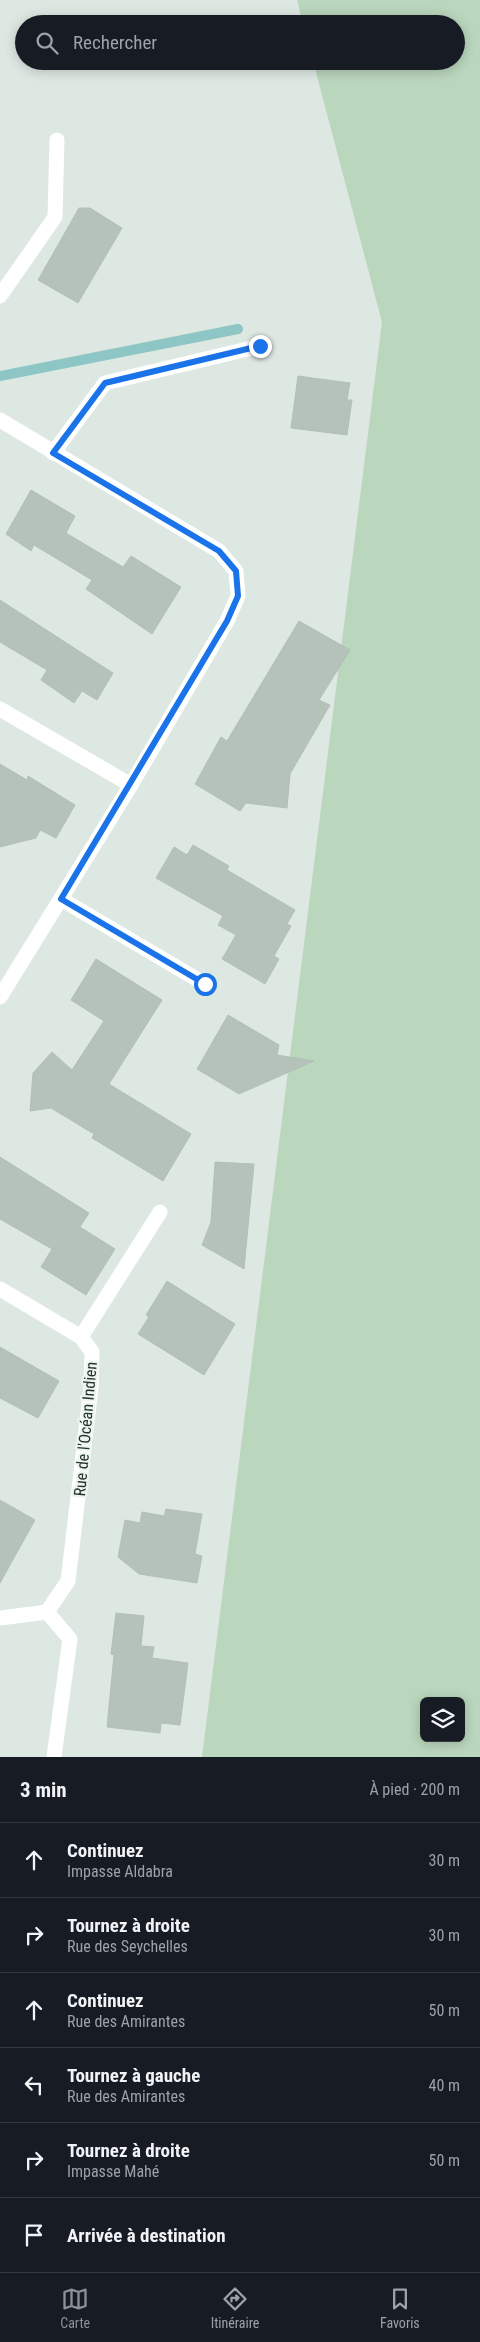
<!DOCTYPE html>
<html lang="fr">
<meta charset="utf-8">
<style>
:root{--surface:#171b24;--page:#242831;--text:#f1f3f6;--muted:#9ea1a6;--line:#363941;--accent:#8c9099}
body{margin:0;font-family:"Roboto Condensed",sans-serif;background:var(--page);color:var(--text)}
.controls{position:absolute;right:15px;bottom:15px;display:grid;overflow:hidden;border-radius:8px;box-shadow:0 2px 12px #0003}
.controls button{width:45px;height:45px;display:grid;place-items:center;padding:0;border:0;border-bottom:1px solid var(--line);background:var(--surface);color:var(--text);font:25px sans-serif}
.stop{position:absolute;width:15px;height:15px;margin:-11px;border:4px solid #1a73e8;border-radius:50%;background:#fff}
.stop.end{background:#1a73e8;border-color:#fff;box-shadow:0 1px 5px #0008}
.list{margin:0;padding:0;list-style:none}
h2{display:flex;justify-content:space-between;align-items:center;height:65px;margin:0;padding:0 20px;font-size:21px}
h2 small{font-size:16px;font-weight:400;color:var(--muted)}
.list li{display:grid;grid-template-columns:32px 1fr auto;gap:15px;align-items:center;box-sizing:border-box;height:75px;padding:0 20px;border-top:1px solid var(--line)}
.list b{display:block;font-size:19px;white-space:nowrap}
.list p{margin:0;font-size:16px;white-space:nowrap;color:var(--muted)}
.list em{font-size:16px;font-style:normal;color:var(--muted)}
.icon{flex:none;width:28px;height:28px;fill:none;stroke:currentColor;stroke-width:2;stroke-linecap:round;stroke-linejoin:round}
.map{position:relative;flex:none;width:480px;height:1757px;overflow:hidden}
.search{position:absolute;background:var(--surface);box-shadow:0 2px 12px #0003;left:15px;right:15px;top:15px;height:55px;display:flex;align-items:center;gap:12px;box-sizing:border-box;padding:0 18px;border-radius:28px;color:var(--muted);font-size:19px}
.sheet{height:515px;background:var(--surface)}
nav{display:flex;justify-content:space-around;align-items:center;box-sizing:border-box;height:70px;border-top:1px solid var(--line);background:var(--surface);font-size:14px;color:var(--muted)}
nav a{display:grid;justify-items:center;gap:2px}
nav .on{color:var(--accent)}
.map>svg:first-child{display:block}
.green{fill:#bad6bc;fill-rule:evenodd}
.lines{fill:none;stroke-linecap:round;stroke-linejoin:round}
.stream{stroke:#8dc6c4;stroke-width:10}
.building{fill:#b4c2ba;stroke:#b2c0b7}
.service{stroke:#fff;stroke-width:15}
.minor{stroke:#fff;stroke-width:15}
.route{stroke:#1a73e8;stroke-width:6}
.labels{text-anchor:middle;stroke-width:4.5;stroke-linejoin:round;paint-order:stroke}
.street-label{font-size:16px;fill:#22352c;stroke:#eef5f0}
</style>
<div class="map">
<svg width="480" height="1757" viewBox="0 0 480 1757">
<rect width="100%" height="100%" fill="#dee8e2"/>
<path class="green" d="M 297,0 L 480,0 L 480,1757 L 202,1757 L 382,322 L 313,61 L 456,61 L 456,24 L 303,24 ZM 424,1701 L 461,1701 L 461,1738 L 424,1738 Z"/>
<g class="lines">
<path class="stream" d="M 0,376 L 238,329"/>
</g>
<g class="building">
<path d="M 79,208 L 90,208 L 122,228 L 78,303 L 38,280 Z"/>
<path d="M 298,376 L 350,383 L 347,400 L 352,400 L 347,435 L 291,428 Z"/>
<path d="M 31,490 L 75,516 L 66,533 L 123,567 L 131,556 L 181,587 L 152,634 L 86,589 L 92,580 L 34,545 L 31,551 L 6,534 Z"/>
<path d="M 0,600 L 113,673 L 97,700 L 82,691 L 74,703 L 41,680 L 47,670 L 0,642 Z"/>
<path d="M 299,621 L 350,650 L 319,700 L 330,705 L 290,774 L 287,808 L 246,803 L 240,811 L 195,784 L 221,737 L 227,741 Z"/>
<path d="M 0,764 L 27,780 L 28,776 L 75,805 L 56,838 L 40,830 L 36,838 L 0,847 Z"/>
<path d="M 193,845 L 229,866 L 227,870 L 295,910 L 287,924 L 291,926 L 274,956 L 279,959 L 265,984 L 222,959 L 236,935 L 218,925 L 223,916 L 156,878 L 174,847 L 187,855 Z"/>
<path d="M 96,959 L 162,1000 L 109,1084 L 191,1134 L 163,1181 L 92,1138 L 94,1134 L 51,1108 L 30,1111 L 33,1073 L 52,1052 L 72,1070 L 104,1021 L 71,1000 Z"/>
<path d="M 228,1015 L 279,1045 L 277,1055 L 314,1061 L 239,1094 L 197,1069 Z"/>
<path d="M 0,1157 L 89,1213 L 80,1227 L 115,1249 L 86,1295 L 41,1267 L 52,1249 L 0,1219 Z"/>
<path d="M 215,1162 L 254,1164 L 244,1269 L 202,1245 L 211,1222 Z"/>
<path d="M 167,1281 L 235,1324 L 204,1375 L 138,1334 L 149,1317 L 146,1315 Z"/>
<path d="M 0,1347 L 59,1381 L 38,1418 L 0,1398 Z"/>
<path d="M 0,1500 L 35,1520 L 0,1583 Z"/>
<path d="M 166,1509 L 202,1514 L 195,1554 L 202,1556 L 197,1583 L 139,1574 L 118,1557 L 125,1520 L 140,1523 L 142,1512 L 164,1516 Z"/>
<path d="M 116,1613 L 144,1616 L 141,1646 L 154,1647 L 152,1658 L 188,1663 L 180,1725 L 161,1723 L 160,1733 L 107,1727 L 114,1655 L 111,1654 Z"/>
</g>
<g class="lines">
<g class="service">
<path d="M 0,296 L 55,217 L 57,140"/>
<path d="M 61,899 L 205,984"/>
<path d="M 81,1337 L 160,1212"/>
</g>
<g class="minor">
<path d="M 0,420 L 219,551 L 236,571 L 238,596 L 227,621 L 131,785"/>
<path d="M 53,453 L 105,383 L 260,346"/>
<path d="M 0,709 L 131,785 L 0,997"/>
<path d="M 0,1289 L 81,1337 L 92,1352 L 91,1388 L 68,1581 L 47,1612 L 0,1618"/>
<path d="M 47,1612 L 70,1639 L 54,1757"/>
</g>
</g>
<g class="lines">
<path class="route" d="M 205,984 L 61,899 L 227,621 L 238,596 L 236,571 L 219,551 L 53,453 L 105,383 L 260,346"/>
</g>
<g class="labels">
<g class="street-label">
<text transform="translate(85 1429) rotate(-85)" y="6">Rue de l'Océan Indien</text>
</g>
</g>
</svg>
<div class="controls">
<button><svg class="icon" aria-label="layers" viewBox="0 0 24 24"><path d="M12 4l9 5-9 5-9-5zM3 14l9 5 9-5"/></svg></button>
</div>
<div class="stop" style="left:205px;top:984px"></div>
<div class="stop end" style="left:260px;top:346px"></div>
<div class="search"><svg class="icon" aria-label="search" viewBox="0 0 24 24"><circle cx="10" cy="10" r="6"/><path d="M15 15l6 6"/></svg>Rechercher</div>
</div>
<section class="sheet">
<h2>3 min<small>À pied · 200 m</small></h2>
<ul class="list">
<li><svg class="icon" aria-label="ahead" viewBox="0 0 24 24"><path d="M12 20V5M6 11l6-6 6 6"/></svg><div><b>Continuez</b><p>Impasse Aldabra</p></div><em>30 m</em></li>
<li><svg class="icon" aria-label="right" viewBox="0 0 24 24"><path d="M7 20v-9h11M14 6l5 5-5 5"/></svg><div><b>Tournez à droite</b><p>Rue des Seychelles</p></div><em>30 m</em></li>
<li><svg class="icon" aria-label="ahead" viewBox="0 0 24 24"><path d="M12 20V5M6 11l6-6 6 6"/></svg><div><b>Continuez</b><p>Rue des Amirantes</p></div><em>50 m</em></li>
<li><svg class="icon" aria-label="left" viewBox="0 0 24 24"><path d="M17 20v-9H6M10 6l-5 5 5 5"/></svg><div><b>Tournez à gauche</b><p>Rue des Amirantes</p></div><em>40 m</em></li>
<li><svg class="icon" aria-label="right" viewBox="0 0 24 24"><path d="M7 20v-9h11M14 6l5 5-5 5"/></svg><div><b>Tournez à droite</b><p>Impasse Mahé</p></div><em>50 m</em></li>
<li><svg class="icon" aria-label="arrive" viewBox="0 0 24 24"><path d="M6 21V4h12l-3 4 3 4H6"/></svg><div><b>Arrivée à destination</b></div></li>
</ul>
</section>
<nav>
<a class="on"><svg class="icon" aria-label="map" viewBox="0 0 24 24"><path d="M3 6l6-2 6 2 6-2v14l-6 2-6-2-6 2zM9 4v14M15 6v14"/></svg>Carte</a>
<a><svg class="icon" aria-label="directions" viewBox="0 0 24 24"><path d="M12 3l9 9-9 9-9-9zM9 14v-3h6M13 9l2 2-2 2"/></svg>Itinéraire</a>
<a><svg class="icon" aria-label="saved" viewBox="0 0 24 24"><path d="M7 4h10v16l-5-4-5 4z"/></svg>Favoris</a>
</nav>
